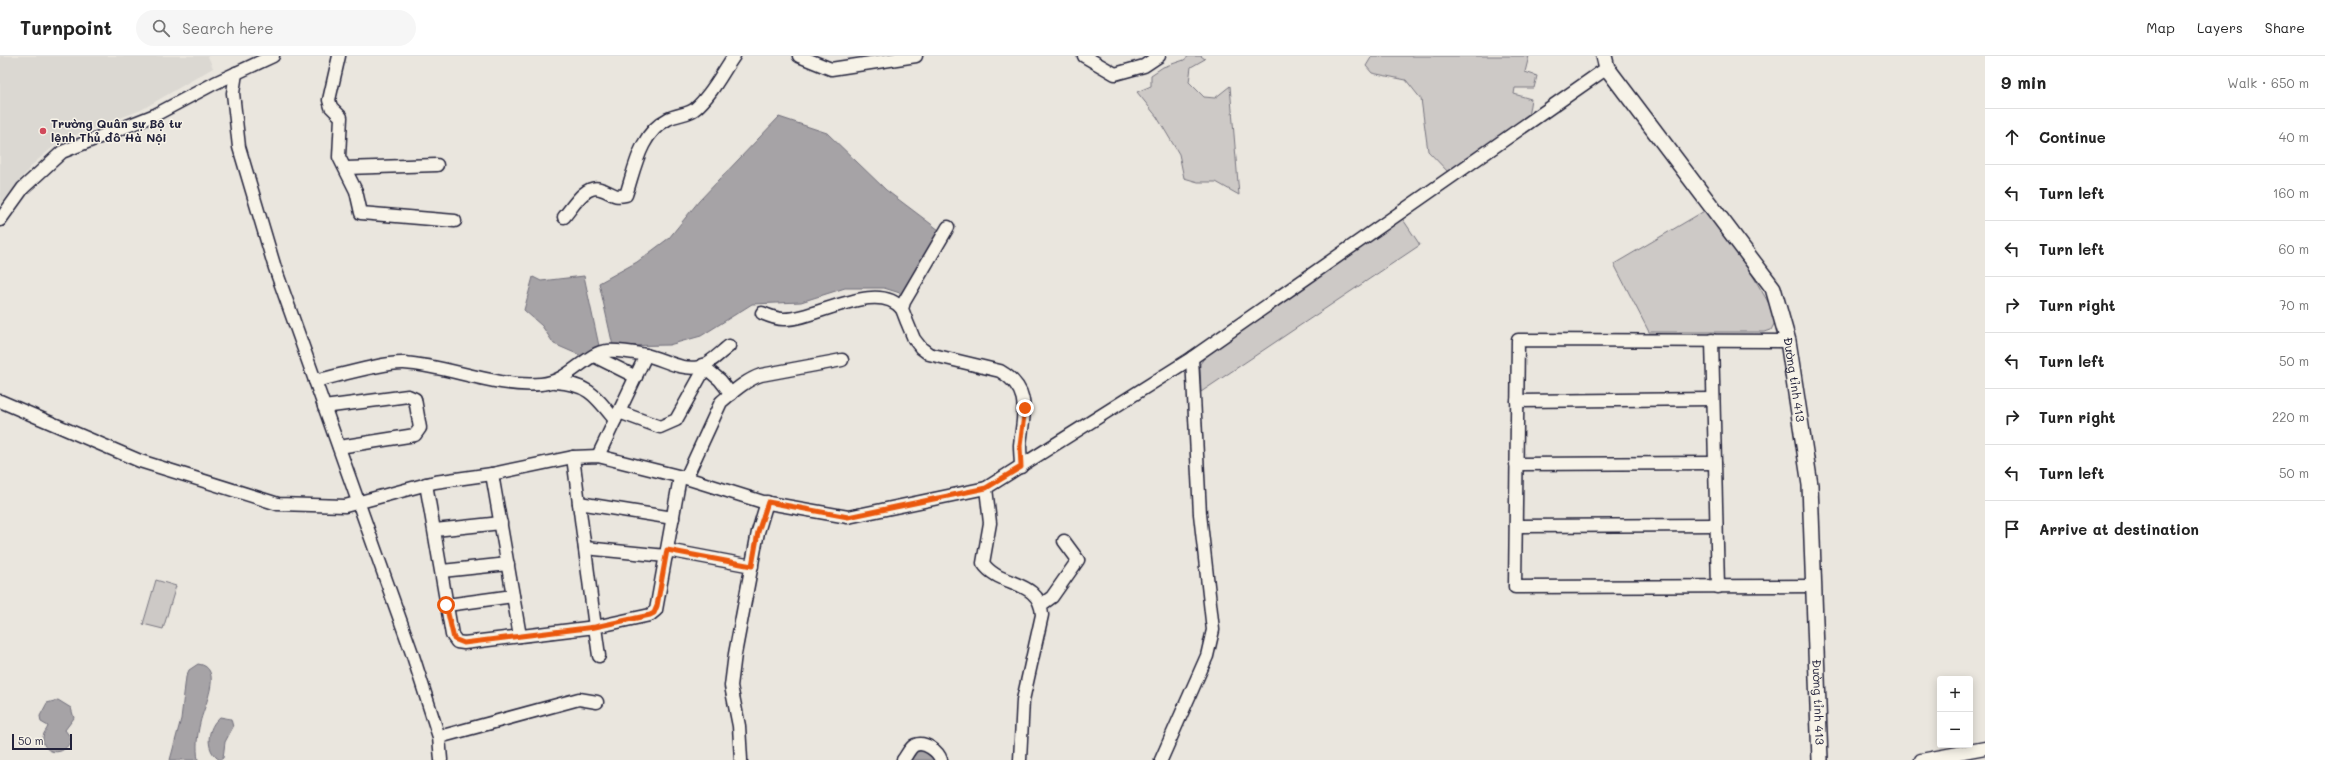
<!DOCTYPE html>
<meta charset="utf-8">
<style>
:root{--surface:#fff;--page:#f6f6f6;--text:#222;--muted:#767676;--line:#e0e0e0}
body{margin:0;font-family:Mali,sans-serif;background:var(--page);color:var(--text)}
.controls{position:absolute;right:12px;bottom:12px;display:grid;overflow:hidden;border-radius:4px;box-shadow:0 2px 10px #0003}
.controls button{width:36px;height:36px;display:grid;place-items:center;padding:0;border:0;border-bottom:1px solid var(--line);background:var(--surface);color:var(--text);font:20px sans-serif}
.scale{position:absolute;left:12px;bottom:10px;width:60px;box-sizing:border-box;padding-left:4px;border:2px solid #22223b;border-top:0;font-size:11px;line-height:14px;white-space:nowrap;color:#22223b;-webkit-text-stroke:3px #f7f3e8;paint-order:stroke}
.stop{position:absolute;width:12px;height:12px;margin:-9px;border:3px solid #ea580c;border-radius:50%;background:#fff}
.stop.end{background:#ea580c;border-color:#fff;box-shadow:0 1px 4px #0008}
.list{margin:0;padding:0;list-style:none}
h2{display:flex;justify-content:space-between;align-items:center;height:52px;margin:0;padding:0 16px;font-size:17px}
h2 small{font-size:13px;font-weight:400;color:var(--muted)}
.list li{display:grid;grid-template-columns:26px 1fr auto;gap:12px;align-items:center;box-sizing:border-box;height:56px;padding:0 16px;border-top:1px solid var(--line)}
.list b{display:block;font-size:15px;white-space:nowrap}
.list em{font-size:13px;font-style:normal;color:var(--muted)}
.icon{flex:none;width:22px;height:22px;fill:none;stroke:currentColor;stroke-width:2;stroke-linecap:round;stroke-linejoin:round}
.map{position:relative;flex:none;width:1985px;height:704px;overflow:hidden}
header{display:flex;align-items:center;gap:24px;box-sizing:border-box;height:56px;padding:0 20px;background:var(--surface);border-bottom:1px solid var(--line)}
header strong{font-size:19px}
nav{display:flex;gap:22px;margin-inline-start:auto;font-size:14px}
.search{width:280px;height:36px;background:var(--page);display:flex;align-items:center;gap:10px;box-sizing:border-box;padding:0 14px;border-radius:22px;color:var(--muted);font-size:15px}
main{display:flex}
aside{flex:1;background:var(--surface)}
.map>svg:first-child{display:block}
.built{fill:#dbd8d2}
.green{fill:#cdc9c6;stroke:#787680}
.water{fill:#a6a3a6;stroke:#716f7b}
.lines{fill:none;stroke-linecap:round;stroke-linejoin:round}
.minor-casing{stroke:#22223b;stroke-width:15}
.major-casing{stroke:#22223b;stroke-width:18}
.minor{stroke:#f7f3e8;stroke-width:12}
.major{stroke:#f7f3e8;stroke-width:15}
.route{stroke:#ea580c;stroke-width:5}
.poi-dot{fill:#d1495b;stroke:#f7f3e8;stroke-width:1.5}
.labels{text-anchor:middle;stroke-width:3;stroke-linejoin:round;paint-order:stroke}
.poi-label{font-size:12px;font-weight:bold;fill:#22223b;stroke:#f7f3e8;text-anchor:start}
.street-label{font-size:12px;fill:#22223b;stroke:#f7f3e8}
</style>
<header>
<strong>Turnpoint</strong>
<div class="search"><svg class="icon" aria-label="search" viewBox="0 0 24 24"><circle cx="10" cy="10" r="6"/><path d="M15 15l6 6"/></svg>Search here</div>
<nav><a>Map</a><a>Layers</a><a>Share</a></nav>
</header>
<main>
<div class="map">
<svg width="1985" height="704" viewBox="0 0 1985 704">
<rect width="100%" height="100%" fill="#eae6de"/>
<filter id="ink" filterUnits="userSpaceOnUse"><feTurbulence type="fractalNoise" baseFrequency=".025" numOctaves="2"/><feDisplacementMap in="SourceGraphic" scale="8" xChannelSelector="R" yChannelSelector="G"/><feConvolveMatrix kernelMatrix="1 2 1 2 8 2 1 2 1" color-interpolation-filters="sRGB"/></filter>
<g filter="url(#ink)">
<path class="built" d="M 0,0 L 208,0 L 213,12 L 141,54 L 60,85 L 33,108 L 0,149 Z"/>
<g class="green">
<path d="M 1189,0 L 1201,0 L 1205,3 L 1191,11 L 1189,26 L 1204,41 L 1215,42 L 1230,30 L 1239,139 L 1216,126 L 1198,126 L 1184,122 L 1179,98 L 1157,61 L 1137,36 L 1151,30 L 1151,19 L 1163,11 L 1184,4 Z"/>
<path d="M 1372,0 L 1529,0 L 1525,16 L 1537,20 L 1534,32 L 1515,32 L 1514,38 L 1531,43 L 1528,61 L 1449,117 L 1428,95 L 1421,43 L 1406,24 L 1372,17 L 1366,10 Z"/>
<path d="M 1706,154 L 1753,220 L 1775,258 L 1775,266 L 1771,274 L 1765,276 L 1649,276 L 1614,208 Z"/>
<path d="M 1402,162 L 1420,189 L 1201,336 L 1200,308 L 1210,294 Z"/>
<path d="M 156,524 L 176,530 L 163,573 L 143,568 Z"/>
</g>
<g class="water">
<path d="M 779,61 L 827,77 L 886,134 L 939,174 L 903,238 L 884,232 L 845,232 L 801,246 L 752,248 L 701,280 L 669,289 L 613,290 L 599,227 L 637,206 L 669,182 L 699,145 Z"/>
<path d="M 584,220 L 599,290 L 584,301 L 554,288 L 542,270 L 524,254 L 533,221 L 541,225 Z"/>
<path d="M 198,608 C 225,611 203,652 200,667 C 197,680 196,691 198,704 L 170,704 L 181,663 L 186,621 L 189,614 Z"/>
<path d="M 58,644 L 71,652 L 74,662 L 65,674 L 71,682 C 67,702 41,699 43,681 C 43,677 47,674 48,670 L 41,666 L 40,660 L 47,647 Z"/>
<path d="M 220,661 L 231,663 L 233,671 L 225,686 L 223,702 L 220,704 C 204,695 207,671 220,661 Z"/>
<path d="M 920,695 L 937,700 L 940,704 L 911,704 L 916,696 Z"/>
</g>
<g class="lines">
<defs>
<g id="minor">
<path d="M 339,0 L 329,44 L 331,51 L 341,61 L 339,101 L 356,135 L 361,157 L 455,165"/>
<path d="M 799,0 L 831,13 L 916,0"/>
<path d="M 1084,0 L 1115,18 L 1144,10 L 1159,0"/>
<path d="M 236,17 L 233,37 L 239,91 L 275,212 L 413,600 L 439,681 L 441,704"/>
<path d="M 346,112 L 437,109"/>
<path d="M 564,161 C 572,152 585,128 600,133 C 612,136 612,142 626,139 C 635,112 640,77 668,63 C 677,58 689,59 696,52 C 712,38 722,17 734,0"/>
<path d="M 0,164 L 23,132 L 62,96 L 155,59 L 215,27 L 273,0"/>
<path d="M 948,171 L 904,246 L 902,253 L 907,266 L 914,283 L 921,292 L 929,298 L 1000,315 C 1033,334 1023,359 1020,389 C 1020,397 1021,404 1021,411"/>
<path d="M 762,257 C 769,260 776,263 783,263 C 813,265 877,222 902,253"/>
<path d="M 1712,284 L 1718,531"/>
<path d="M 1788,285 L 1518,284 L 1515,531 L 1813,530"/>
<path d="M 594,300 L 636,321"/>
<path d="M 702,309 L 720,324 L 731,338"/>
<path d="M 315,325 C 337,320 384,306 404,307 C 450,310 495,332 541,328 C 569,326 587,296 607,295 C 619,294 635,297 646,299 C 663,303 682,315 699,311 C 710,308 720,297 729,290"/>
<path d="M 555,326 C 588,328 595,339 615,364"/>
<path d="M 0,345 L 140,405 L 278,448 L 345,450 L 435,426 L 492,418 L 573,401 L 598,400 L 686,422 L 763,446 L 848,461 L 986,432 L 1192,302 L 1607,12"/>
<path d="M 1517,345 L 1713,343"/>
<path d="M 324,351 L 408,340 L 415,343 L 420,372 L 415,379 L 339,391"/>
<path d="M 619,356 L 660,371 L 676,364 L 705,312"/>
<path d="M 598,400 L 646,299"/>
<path d="M 1516,408 L 1715,407"/>
<path d="M 492,418 L 520,580"/>
<path d="M 686,422 L 721,346 C 733,336 746,324 761,319 L 842,304"/>
<path d="M 426,428 L 452,579 L 457,586 L 464,587 L 595,571 L 573,401"/>
<path d="M 986,432 L 990,467 L 983,507 C 999,532 1040,522 1042,559 L 1023,644 L 1020,704"/>
<path d="M 579,447 L 673,462"/>
<path d="M 1516,470 L 1716,469"/>
<path d="M 435,474 L 501,467"/>
<path d="M 585,492 L 666,500"/>
<path d="M 667,494 L 752,510"/>
<path d="M 442,515 L 508,508"/>
<path d="M 447,549 L 513,540"/>
<path d="M 1041,549 L 1052,541 L 1078,504 L 1064,485"/>
<path d="M 599,600 L 595,571 L 650,559 L 656,554 L 680,421"/>
<path d="M 439,681 L 579,643 L 597,646"/>
<path d="M 741,704 L 739,670 L 731,630 L 735,598 L 758,476 L 767,446"/>
<path d="M 903,704 C 907,699 910,691 915,689 C 925,685 938,695 941,704"/>
<path d="M 1161,704 L 1207,600 L 1213,574 L 1200,458 L 1192,302"/>
<path d="M 1921,704 L 1985,692"/>
</g>
<g id="major">
<path id="s1" d="M 1604,0 L 1607,12 L 1773,232 L 1788,285 L 1810,429 L 1820,704"/>
</g>
</defs>
<use href="#minor" class="minor-casing"/>
<use href="#major" class="major-casing"/>
<use href="#minor" class="minor"/>
<use href="#major" class="major"/>
</g>
</g>
<g class="lines" filter="url(#ink)">
<path class="route" d="M 446,549 L 454,583 L 464,587 L 595,571 L 650,559 L 654,557 L 657,550 L 667,494 L 752,510 L 758,476 L 768,446 L 848,461 L 986,432 L 1021,411 L 1020,390 L 1025,352"/>
</g>
<circle class="poi-dot" cx="43" cy="75" r="4"/>
<g class="labels">
<g class="poi-label">
<text x="51" y="72">Trường Quân sự Bộ tư<tspan x="51" dy="14">lệnh Thủ đô Hà Nội</tspan></text>
</g>
<g class="street-label">
<text dy="4" stroke="none"><textPath href="#s1" startOffset="382">Đường tỉnh 413</textPath></text>
<text dy="4" stroke="none"><textPath href="#s1" startOffset="706">Đường tỉnh 413</textPath></text>
</g>
</g>
</svg>
<div class="controls">
<button>+</button>
<button>−</button>
</div>
<div class="scale">50 m</div>
<div class="stop" style="left:446px;top:549px"></div>
<div class="stop end" style="left:1025px;top:352px"></div>
</div>
<aside>
<h2>9 min<small>Walk · 650 m</small></h2>
<ul class="list">
<li><svg class="icon" aria-label="ahead" viewBox="0 0 24 24"><path d="M12 20V5M6 11l6-6 6 6"/></svg><div><b>Continue</b></div><em>40 m</em></li>
<li><svg class="icon" aria-label="left" viewBox="0 0 24 24"><path d="M17 20v-9H6M10 6l-5 5 5 5"/></svg><div><b>Turn left</b></div><em>160 m</em></li>
<li><svg class="icon" aria-label="left" viewBox="0 0 24 24"><path d="M17 20v-9H6M10 6l-5 5 5 5"/></svg><div><b>Turn left</b></div><em>60 m</em></li>
<li><svg class="icon" aria-label="right" viewBox="0 0 24 24"><path d="M7 20v-9h11M14 6l5 5-5 5"/></svg><div><b>Turn right</b></div><em>70 m</em></li>
<li><svg class="icon" aria-label="left" viewBox="0 0 24 24"><path d="M17 20v-9H6M10 6l-5 5 5 5"/></svg><div><b>Turn left</b></div><em>50 m</em></li>
<li><svg class="icon" aria-label="right" viewBox="0 0 24 24"><path d="M7 20v-9h11M14 6l5 5-5 5"/></svg><div><b>Turn right</b></div><em>220 m</em></li>
<li><svg class="icon" aria-label="left" viewBox="0 0 24 24"><path d="M17 20v-9H6M10 6l-5 5 5 5"/></svg><div><b>Turn left</b></div><em>50 m</em></li>
<li><svg class="icon" aria-label="arrive" viewBox="0 0 24 24"><path d="M6 21V4h12l-3 4 3 4H6"/></svg><div><b>Arrive at destination</b></div></li>
</ul>
</aside>
</main>
